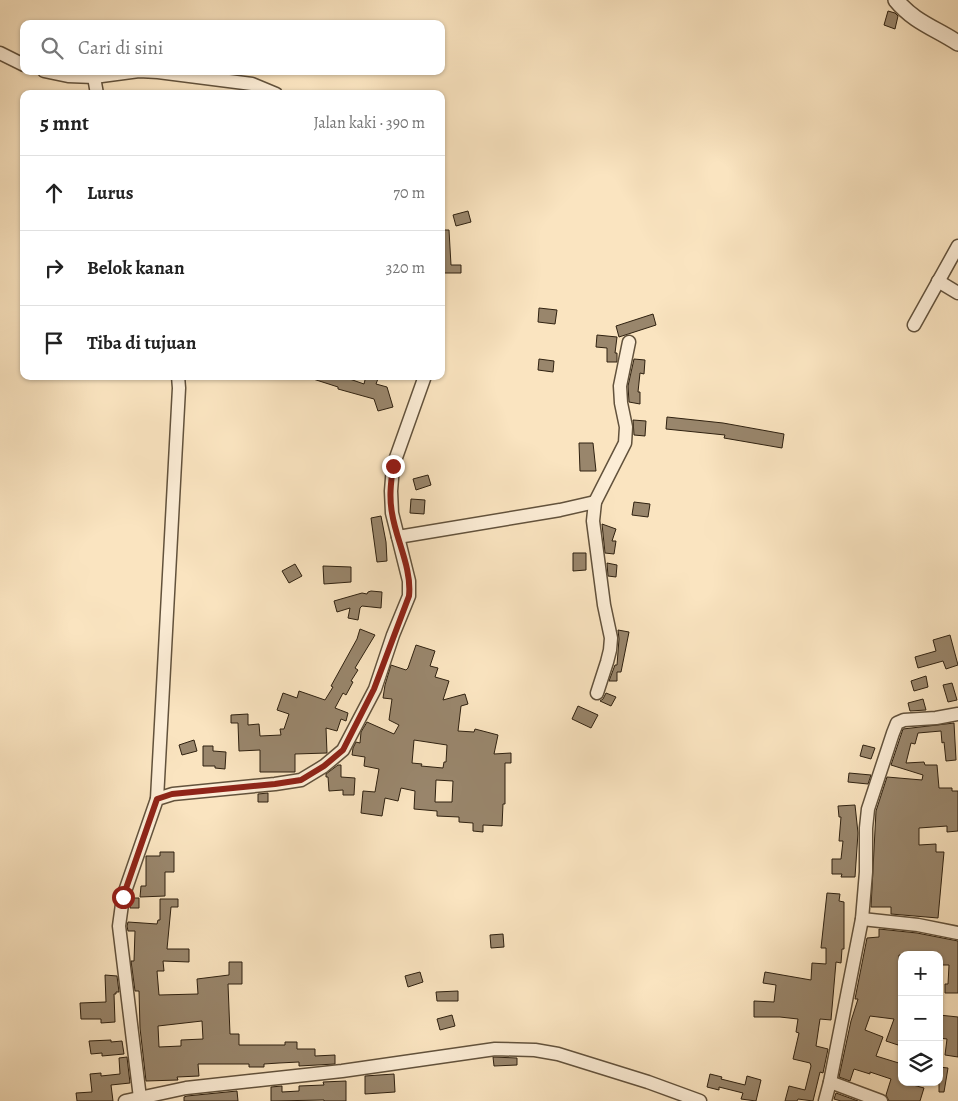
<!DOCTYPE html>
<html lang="id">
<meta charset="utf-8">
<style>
:root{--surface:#fff;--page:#f6f6f6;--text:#222;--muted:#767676;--line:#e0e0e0}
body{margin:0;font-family:Alegreya,serif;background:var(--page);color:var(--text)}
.controls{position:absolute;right:15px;bottom:15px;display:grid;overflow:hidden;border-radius:10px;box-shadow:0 1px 4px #0004}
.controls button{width:45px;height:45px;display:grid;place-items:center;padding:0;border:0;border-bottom:1px solid var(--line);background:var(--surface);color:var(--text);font:25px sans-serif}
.stop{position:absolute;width:15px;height:15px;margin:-11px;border:4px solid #8f2418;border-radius:50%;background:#fff}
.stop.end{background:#8f2418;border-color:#fff;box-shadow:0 1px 5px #0008}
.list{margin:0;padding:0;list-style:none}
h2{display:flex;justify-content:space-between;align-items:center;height:65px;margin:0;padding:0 20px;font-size:21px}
h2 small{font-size:16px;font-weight:400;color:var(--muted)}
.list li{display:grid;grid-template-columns:32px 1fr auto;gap:15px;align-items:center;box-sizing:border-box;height:75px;padding:0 20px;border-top:1px solid var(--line)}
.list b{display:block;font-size:19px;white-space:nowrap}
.list em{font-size:16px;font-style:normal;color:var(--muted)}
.icon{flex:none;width:28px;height:28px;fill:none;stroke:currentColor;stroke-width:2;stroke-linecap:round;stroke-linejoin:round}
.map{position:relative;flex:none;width:958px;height:1101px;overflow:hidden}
.search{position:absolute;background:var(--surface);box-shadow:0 1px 4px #0004;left:20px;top:20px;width:425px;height:55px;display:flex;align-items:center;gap:12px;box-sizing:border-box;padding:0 18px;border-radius:10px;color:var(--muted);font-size:19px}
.panel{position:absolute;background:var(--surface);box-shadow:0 1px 4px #0004;left:20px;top:90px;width:425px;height:290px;border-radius:10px}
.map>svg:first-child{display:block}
.building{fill:#99866c;stroke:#2f2110;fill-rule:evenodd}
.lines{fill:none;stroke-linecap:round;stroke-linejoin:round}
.minor-casing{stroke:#62523c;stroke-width:15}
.tertiary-casing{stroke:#62523c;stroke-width:18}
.minor{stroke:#fcedd6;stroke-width:12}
.tertiary{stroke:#fcedd6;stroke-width:15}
.route{stroke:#8f2418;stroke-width:6}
</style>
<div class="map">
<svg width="958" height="1101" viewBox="0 0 958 1101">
<rect width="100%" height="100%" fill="#fae4c0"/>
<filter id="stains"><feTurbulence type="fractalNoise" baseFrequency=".004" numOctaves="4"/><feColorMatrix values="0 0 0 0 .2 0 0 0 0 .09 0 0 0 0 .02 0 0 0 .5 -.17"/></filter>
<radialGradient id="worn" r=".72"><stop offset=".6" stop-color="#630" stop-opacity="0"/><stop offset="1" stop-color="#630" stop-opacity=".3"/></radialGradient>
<g class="building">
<path d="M 888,11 L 895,13 L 898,16 L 895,29 L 884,25 Z"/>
<path d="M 468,211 L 471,222 L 456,226 L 453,215 Z"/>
<path d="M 441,230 L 449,230 L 451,265 L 461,265 L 461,273 L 441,273 Z"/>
<path d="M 539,308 L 557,310 L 555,324 L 538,322 Z"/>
<path d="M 653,314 L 656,325 L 619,337 L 616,326 Z"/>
<path d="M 597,335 L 617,337 L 615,353 L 617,353 L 617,362 L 607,362 L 607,348 L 596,347 Z"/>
<path d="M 539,359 L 554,361 L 553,372 L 538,370 Z"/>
<path d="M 634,359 L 645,360 L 644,374 L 640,373 L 638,392 L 640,392 L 640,404 L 629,402 L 628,386 Z"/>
<path d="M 310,376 L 341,376 L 364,384 L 366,376 L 379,376 L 376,384 L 387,387 L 393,407 L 378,411 L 374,399 L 338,389 L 338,387 L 310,378 Z"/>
<path d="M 667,417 L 723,423 L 784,434 L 782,448 L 724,438 L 725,435 L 666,429 Z"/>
<path d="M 633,420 L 646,421 L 645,436 L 634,435 Z"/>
<path d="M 579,443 L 593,443 L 596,471 L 580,471 Z"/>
<path d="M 428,475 L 431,485 L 416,490 L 413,479 Z"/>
<path d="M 411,499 L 425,500 L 424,514 L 410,513 Z"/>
<path d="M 634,502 L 650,504 L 648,517 L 632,515 Z"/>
<path d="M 381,516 L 386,542 L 387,561 L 377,562 L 371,518 Z"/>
<path d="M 602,524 L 616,529 L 612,541 L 616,541 L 614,554 L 605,553 Z"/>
<path d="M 573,553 L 586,553 L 586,570 L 573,571 Z"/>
<path d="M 607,563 L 617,565 L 616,577 L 608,576 Z"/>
<path d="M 295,564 L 302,576 L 289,583 L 282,571 Z"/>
<path d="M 323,566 L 351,567 L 351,582 L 324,584 Z"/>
<path d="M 371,591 L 382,592 L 381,608 L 362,606 L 360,608 L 358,620 L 348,618 L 350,608 L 337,612 L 334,601 L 362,593 L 367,594 L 368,592 Z"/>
<path d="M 360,629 L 375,635 L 355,668 L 358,670 L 351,681 L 353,682 L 346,695 L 343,693 L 335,708 L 348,713 L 346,721 L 341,719 L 337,731 L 326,728 L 327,753 L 295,754 L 295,772 L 260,772 L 260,750 L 239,751 L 238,723 L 231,723 L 231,715 L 248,714 L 248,725 L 259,724 L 260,736 L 281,735 L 280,729 L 284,729 L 289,714 L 277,710 L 283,693 L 297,698 L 299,691 L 325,700 L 333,687 L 331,686 L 357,639 Z"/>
<path d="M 618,630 L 629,632 L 621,672 L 617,672 L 617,681 L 609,681 L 615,665 L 617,665 L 619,639 Z"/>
<path d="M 950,635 L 958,665 L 946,669 L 943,661 L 918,668 L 915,657 L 936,651 L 933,640 Z"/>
<path d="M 416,645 L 435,651 L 430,666 L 438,668 L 435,677 L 449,681 L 443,700 L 465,694 L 468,704 L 461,706 L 458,731 L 474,732 L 475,729 L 498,735 L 494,754 L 511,753 L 511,763 L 505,763 L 505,804 L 503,804 L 502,826 L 483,825 L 483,832 L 473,831 L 473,823 L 459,822 L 459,817 L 437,816 L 437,811 L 414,809 L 415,791 L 401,788 L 398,801 L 385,798 L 382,816 L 361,813 L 363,791 L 375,792 L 379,769 L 364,766 L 365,757 L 352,755 L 353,748 L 356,742 L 360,743 L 361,732 L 367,722 L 394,734 L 399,725 L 389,720 L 392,699 L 383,698 L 385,685 L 391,665 L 406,670 L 408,668 ZM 414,740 L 447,745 L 446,762 L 444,762 L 443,768 L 421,766 L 422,764 L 412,763 ZM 436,780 L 453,781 L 452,802 L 435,802 Z"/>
<path d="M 926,676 L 928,687 L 914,691 L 911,681 Z"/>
<path d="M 952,683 L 957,700 L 948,702 L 943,685 Z"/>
<path d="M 606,693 L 616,697 L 611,706 L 600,701 L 603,699 Z"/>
<path d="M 923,699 L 926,710 L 910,711 L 908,703 Z"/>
<path d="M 578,706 L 598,715 L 591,728 L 572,719 Z"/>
<path d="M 954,723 L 956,760 L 946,761 L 944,742 L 942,743 L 941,731 L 918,733 L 915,744 L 911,743 L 906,763 L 924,762 L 925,765 L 937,765 L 939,788 L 952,788 L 952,791 L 958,791 L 958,831 L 947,832 L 947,826 L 919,828 L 919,845 L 936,844 L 936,852 L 944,852 L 938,918 L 891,914 L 891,907 L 871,907 L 876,811 L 887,777 L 922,780 L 923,775 L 891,765 L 903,729 Z"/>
<path d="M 194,740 L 197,751 L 182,755 L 179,745 Z"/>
<path d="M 863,745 L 875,748 L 871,759 L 860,756 Z"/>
<path d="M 203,746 L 213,746 L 213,751 L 226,752 L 225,769 L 215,768 L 215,766 L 203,766 Z"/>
<path d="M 338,765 L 341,765 L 341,777 L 355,778 L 354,795 L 343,795 L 343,790 L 329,791 L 328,777 L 326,777 L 326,774 Z"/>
<path d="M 849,773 L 871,775 L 868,784 L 848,782 Z"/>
<path d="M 268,793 L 268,802 L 258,802 L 258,794 Z"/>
<path d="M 855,805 L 858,833 L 855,877 L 841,877 L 842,874 L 832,874 L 832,859 L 841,859 L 843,841 L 839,841 L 841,817 L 839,817 L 838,806 Z"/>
<path d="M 160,852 L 174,852 L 174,872 L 165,872 L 165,896 L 140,897 L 141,886 L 146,886 L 146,856 L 160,856 Z"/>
<path d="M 827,893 L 840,894 L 839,901 L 844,902 L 844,949 L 842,949 L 841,963 L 836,962 L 831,1020 L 820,1019 L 816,1046 L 828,1049 L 823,1073 L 820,1072 L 813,1101 L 798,1099 L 797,1101 L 785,1101 L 789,1086 L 805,1090 L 811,1066 L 810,1063 L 793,1059 L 799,1033 L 796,1032 L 798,1019 L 780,1017 L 754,1017 L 754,1001 L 774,1002 L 776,985 L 763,983 L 765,972 L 811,980 L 812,963 L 826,964 L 826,948 L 821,948 Z"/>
<path d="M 131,898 L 139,898 L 139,908 L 130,908 Z"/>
<path d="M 160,899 L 178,899 L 178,907 L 171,907 L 167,949 L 189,949 L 189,962 L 163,961 L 164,971 L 157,971 L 159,995 L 198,994 L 197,979 L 229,975 L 229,962 L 242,962 L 242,984 L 228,984 L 230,1034 L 239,1034 L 239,1045 L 285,1045 L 285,1042 L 297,1042 L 297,1049 L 315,1049 L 315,1056 L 335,1055 L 335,1064 L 299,1066 L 299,1062 L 279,1063 L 264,1064 L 264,1067 L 249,1067 L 249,1064 L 198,1064 L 199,1076 L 177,1077 L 178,1080 L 146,1081 L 140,1028 L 139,991 L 135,991 L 131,961 L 134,961 L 135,931 L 128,931 L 127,926 L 128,922 L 157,924 L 158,920 L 160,920 ZM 202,1021 L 203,1039 L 181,1040 L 181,1046 L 159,1047 L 158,1026 Z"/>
<path d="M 879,929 L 917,933 L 958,941 L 958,993 L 945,993 L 945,984 L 948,984 L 949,965 L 939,965 L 939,955 L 899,955 L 899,978 L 902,978 L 902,1033 L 898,1045 L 886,1041 L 894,1019 L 870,1016 L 865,1030 L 883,1037 L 876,1056 L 902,1064 L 902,1082 L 924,1088 L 920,1101 L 889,1101 L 886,1095 L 891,1079 L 870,1072 L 870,1074 L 854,1069 L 850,1081 L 839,1077 L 851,1021 L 858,999 L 855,999 L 867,938 L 879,937 Z"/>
<path d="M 503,934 L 504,947 L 491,948 L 490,935 Z"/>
<path d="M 420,972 L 423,982 L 408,987 L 405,976 Z"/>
<path d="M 105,975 L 117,976 L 119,992 L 116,992 L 116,994 L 114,994 L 115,1022 L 101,1023 L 101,1019 L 81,1019 L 80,1003 L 106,1002 Z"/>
<path d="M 458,991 L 458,1001 L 437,1001 L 436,992 Z"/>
<path d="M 452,1015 L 455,1026 L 440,1030 L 437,1019 Z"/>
<path d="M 939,1015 L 958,1017 L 958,1057 L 945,1055 L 947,1039 L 939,1038 Z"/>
<path d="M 111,1040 L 111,1042 L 122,1041 L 124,1054 L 102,1056 L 102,1053 L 91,1054 L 89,1041 Z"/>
<path d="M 127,1057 L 130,1083 L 111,1085 L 113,1101 L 77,1101 L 76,1093 L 92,1092 L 90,1074 L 101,1073 L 101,1076 L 120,1074 L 119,1058 Z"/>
<path d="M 493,1057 L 517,1058 L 517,1065 L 494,1066 Z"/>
<path d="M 939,1067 L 948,1068 L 944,1092 L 939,1092 Z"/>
<path d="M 394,1074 L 395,1092 L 365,1094 L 365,1076 Z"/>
<path d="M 710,1074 L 722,1077 L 721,1079 L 745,1085 L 747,1076 L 761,1080 L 756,1101 L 741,1099 L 743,1093 L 719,1087 L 719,1090 L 707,1087 Z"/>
<path d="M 346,1081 L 346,1101 L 324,1101 L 324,1100 L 271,1101 L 271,1087 L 282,1086 L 282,1092 L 299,1091 L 299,1086 L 324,1085 L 323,1082 Z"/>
<path d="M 237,1091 L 238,1101 L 184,1101 L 184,1097 L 187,1096 Z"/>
<path d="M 836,1093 L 858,1101 L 841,1101 L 834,1099 Z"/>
</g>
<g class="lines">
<defs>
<g id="minor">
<path d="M 0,53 L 24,65"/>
<path d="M 44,71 L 68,76 L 94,77 L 139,71 L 158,72 L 252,84 L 276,94"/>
<path d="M 94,77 L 97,94"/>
<path d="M 938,281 L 958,293"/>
<path d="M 914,325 L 958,246"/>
<path d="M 398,537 L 560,510 L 595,502"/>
<path d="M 597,693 L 607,662 L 610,650 L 611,638 L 604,605 L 593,521 L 595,502 L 625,443 L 626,427 L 621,403 L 620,386 L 629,342"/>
<path d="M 157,799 L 179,388 L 178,376"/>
<path d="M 862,919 L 918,925 L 958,933"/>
<path d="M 830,1082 L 881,1101"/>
<path d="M 140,1098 L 119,926 L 123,897 L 157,799 L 173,794 L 275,784 L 301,780 L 324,766 L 343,750 L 375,689 L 393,635 L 409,596 L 409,581 L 392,513 L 391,491 L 393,466 L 425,376"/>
<path d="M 125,1101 L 186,1088 L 342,1071 L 495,1049 L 535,1050 L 558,1054 L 648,1082 L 700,1101"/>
<path d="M 825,1101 L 830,1082 L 862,919 L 866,872 L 866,828 L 868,809 L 893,733 L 897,723 L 904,720 L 936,718 L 958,714"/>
</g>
<path id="tertiary" d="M 896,0 C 914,22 935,28 958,43"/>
</defs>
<use href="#minor" class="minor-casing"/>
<use href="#tertiary" class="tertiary-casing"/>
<use href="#minor" class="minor"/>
<use href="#tertiary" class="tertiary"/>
</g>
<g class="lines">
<path class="route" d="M 123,897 L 157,799 L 172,794 L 275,784 L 301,780 L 324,766 L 343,750 L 374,689 L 409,596 C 412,568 396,540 392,513 C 389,497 391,482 393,466"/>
</g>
<rect width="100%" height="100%" filter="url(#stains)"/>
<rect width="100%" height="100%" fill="url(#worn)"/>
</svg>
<div class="controls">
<button>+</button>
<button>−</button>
<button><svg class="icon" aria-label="layers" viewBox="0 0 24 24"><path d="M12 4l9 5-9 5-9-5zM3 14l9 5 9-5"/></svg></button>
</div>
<div class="stop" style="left:123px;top:897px"></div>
<div class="stop end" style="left:393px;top:466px"></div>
<div class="search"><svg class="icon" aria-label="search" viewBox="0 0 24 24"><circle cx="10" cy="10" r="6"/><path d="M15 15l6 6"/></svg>Cari di sini</div>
<section class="panel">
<h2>5 mnt<small>Jalan kaki · 390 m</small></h2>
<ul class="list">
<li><svg class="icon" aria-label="ahead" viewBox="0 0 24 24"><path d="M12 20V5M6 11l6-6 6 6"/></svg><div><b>Lurus</b></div><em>70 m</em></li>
<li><svg class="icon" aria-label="right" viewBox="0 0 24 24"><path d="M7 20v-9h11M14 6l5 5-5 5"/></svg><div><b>Belok kanan</b></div><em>320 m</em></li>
<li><svg class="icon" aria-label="arrive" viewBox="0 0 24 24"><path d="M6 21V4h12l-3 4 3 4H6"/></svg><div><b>Tiba di tujuan</b></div></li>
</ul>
</section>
</div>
